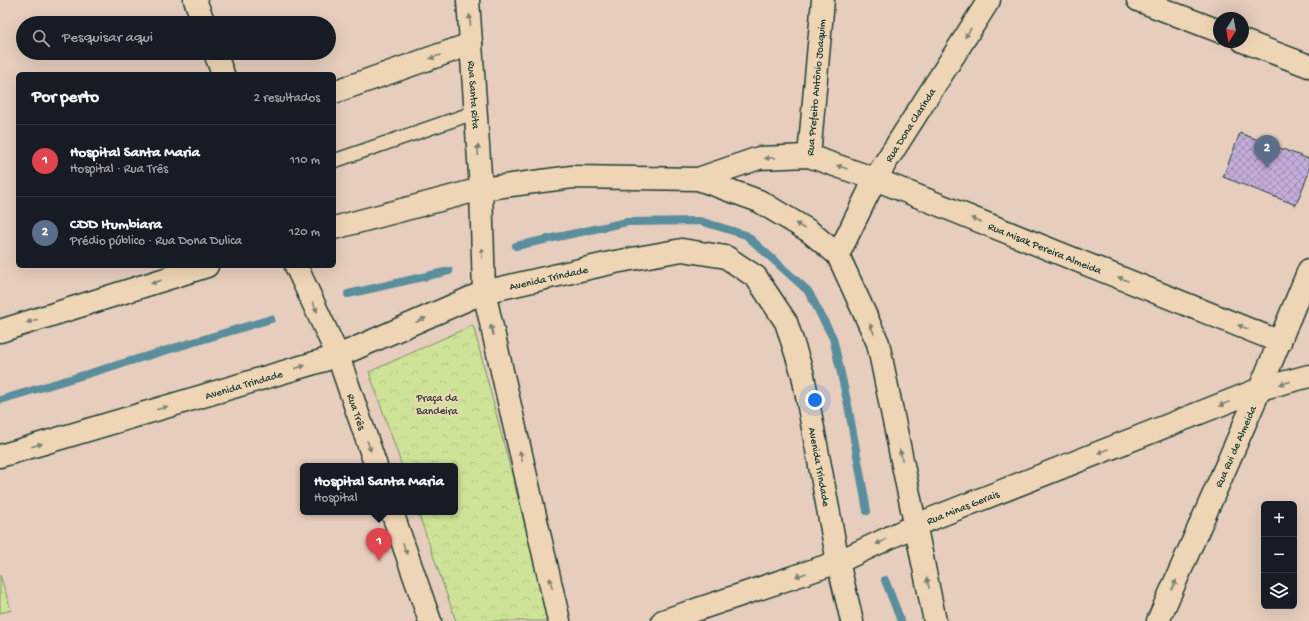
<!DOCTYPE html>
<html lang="pt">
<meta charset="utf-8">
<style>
:root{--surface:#171b24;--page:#20242c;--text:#f1f3f6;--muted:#9ea1a6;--line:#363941;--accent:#c8321e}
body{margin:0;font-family:"Gochi Hand",sans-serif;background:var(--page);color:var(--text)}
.controls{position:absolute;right:12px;bottom:12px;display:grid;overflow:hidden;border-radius:6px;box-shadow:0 4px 16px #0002}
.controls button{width:36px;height:36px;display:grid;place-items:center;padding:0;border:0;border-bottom:1px solid var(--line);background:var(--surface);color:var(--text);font:20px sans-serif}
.compass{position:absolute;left:1213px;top:12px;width:36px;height:36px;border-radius:50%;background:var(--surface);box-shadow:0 4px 16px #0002;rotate:191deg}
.you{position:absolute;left:815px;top:400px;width:14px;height:14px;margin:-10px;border:3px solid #fff;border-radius:50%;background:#1a73e8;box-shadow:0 0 0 6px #1a73e833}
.badge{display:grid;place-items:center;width:26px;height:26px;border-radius:50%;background:var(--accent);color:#fff;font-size:13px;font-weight:700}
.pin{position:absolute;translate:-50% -33px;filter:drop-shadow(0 1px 2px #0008)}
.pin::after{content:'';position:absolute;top:21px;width:14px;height:12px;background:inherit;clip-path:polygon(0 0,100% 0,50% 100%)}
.popup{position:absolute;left:300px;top:463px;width:158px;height:52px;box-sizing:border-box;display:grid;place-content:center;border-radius:6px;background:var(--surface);filter:drop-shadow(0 1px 3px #0005);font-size:13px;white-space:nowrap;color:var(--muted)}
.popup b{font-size:15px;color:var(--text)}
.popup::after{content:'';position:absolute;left:50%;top:100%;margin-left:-8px;border:8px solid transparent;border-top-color:var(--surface)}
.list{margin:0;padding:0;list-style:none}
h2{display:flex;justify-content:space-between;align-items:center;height:52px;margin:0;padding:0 16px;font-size:17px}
h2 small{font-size:13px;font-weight:400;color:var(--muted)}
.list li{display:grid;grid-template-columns:26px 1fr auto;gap:12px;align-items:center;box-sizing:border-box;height:72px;padding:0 16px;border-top:1px solid var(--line)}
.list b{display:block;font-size:15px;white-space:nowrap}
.list p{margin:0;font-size:13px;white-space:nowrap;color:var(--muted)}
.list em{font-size:13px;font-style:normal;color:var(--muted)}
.icon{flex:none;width:22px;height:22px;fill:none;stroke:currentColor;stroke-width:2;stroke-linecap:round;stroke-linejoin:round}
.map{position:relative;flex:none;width:1309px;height:621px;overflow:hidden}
.search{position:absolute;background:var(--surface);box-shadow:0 4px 16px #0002;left:16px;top:16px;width:320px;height:44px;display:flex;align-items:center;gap:10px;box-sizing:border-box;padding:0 14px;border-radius:22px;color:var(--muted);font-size:15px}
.panel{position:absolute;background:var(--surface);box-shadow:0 4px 16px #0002;left:16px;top:72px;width:320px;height:196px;border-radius:6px}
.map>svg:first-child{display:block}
.park{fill:url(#park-crowns);stroke:#779066}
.pitch{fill:#cfe398;stroke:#779066}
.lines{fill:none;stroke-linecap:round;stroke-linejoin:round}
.stream{stroke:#5a8e9c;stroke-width:8}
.building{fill:url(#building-cross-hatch);stroke:#1f3d34}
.lane-casing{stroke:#1f3d34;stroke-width:16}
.street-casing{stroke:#1f3d34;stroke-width:25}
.secondary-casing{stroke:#1f3d34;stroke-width:25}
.lane{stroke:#eed5b6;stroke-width:13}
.street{stroke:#eed5b6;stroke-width:22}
.secondary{stroke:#eed5b6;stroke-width:22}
.oneway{fill:#7c816e}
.labels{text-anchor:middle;stroke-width:4;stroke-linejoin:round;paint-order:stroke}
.street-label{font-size:11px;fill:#1f3d34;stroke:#eed5b6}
.park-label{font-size:11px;fill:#284539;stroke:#eed5b6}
</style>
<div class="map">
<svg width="1309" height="621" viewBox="0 0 1309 621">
<defs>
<pattern id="park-crowns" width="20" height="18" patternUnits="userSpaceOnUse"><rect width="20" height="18" fill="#cfe398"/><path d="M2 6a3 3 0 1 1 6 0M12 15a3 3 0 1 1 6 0" fill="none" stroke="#b1c484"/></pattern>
<pattern id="building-cross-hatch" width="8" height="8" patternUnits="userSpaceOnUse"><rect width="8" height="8" fill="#c5acda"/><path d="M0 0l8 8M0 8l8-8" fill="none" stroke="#9f8db2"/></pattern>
</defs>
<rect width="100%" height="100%" fill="#e6cdbd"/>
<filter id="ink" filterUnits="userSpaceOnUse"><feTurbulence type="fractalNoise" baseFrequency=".025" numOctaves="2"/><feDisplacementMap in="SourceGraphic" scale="8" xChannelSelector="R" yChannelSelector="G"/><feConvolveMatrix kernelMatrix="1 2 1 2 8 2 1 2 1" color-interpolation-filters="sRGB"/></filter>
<g filter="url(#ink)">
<path class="park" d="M 473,325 L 550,621 L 456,621 L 418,512 L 455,512 L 455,466 L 402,466 L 369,372 Z"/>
<path class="pitch" d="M 0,575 L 11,610 L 0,613 Z"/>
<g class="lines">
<g class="stream">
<path d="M 516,246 L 627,222 L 700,221 L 746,235 L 808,291 L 833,338 L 848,405 L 867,511"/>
<path d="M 348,294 L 449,271"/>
<path d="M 0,400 L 271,319"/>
<path d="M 885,580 L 901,621"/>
</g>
</g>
<path class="building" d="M 1240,133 L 1309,159 L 1309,172 L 1296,205 L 1223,177 Z"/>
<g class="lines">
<defs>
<path id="lane" d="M 334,161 L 476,112"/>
<g id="street">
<path d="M 195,0 L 204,23"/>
<path id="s1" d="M 468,0 L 481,189"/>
<path d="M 1138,0 L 1219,31"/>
<path d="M 1243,41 L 1309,66"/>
<path d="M 215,53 L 223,74"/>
<path d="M 334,92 L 471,44"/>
<path id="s2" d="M 809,156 L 823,0"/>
<path id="s3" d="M 698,179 L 759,158 L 809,156 L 875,179 L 1280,342"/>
<path id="s4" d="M 838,255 L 875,179 L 989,0"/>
<path id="s5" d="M 916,525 L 1260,389 L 1309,376"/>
<path id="s6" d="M 1158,621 L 1260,389 L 1309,270"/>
</g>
<g id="secondary">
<path d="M 481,189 L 484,292 L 559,621"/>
<path d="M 334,228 L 481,189 L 572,177 L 698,179 L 759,201 L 809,231 L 838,255 L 878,343 L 935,621"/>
<path id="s7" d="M 296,266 L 338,356 L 376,466"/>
<path d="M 0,331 L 207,266"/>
<path id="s8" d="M 0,456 L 338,356 L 484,292 L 615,262 L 682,250 L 726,257 L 756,277 L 786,322 L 803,375 L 838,562 L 852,621"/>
<path d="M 392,512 L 430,621"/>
<path d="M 663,621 L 838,562 L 916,525"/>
</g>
</defs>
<use href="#lane" class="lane-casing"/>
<use href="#street" class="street-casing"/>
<use href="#secondary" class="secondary-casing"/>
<use href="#lane" class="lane"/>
<use href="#street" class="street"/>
<use href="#secondary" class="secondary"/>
</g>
<defs><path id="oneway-solid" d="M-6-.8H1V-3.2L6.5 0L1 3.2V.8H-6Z"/></defs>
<g class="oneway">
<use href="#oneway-solid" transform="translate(470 20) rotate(-95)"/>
<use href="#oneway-solid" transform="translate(968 33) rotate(123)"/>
<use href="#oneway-solid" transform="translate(435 57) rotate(161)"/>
<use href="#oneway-solid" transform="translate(478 150) rotate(-94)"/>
<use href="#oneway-solid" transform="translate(770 158) rotate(177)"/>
<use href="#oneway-solid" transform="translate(842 167) rotate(-161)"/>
<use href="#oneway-solid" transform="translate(976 220) rotate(-158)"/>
<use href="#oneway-solid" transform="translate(800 226) rotate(-148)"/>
<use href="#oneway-solid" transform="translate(482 253) rotate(-92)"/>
<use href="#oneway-solid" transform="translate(1123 279) rotate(-158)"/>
<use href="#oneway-solid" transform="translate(156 282) rotate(162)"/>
<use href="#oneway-solid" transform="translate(315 307) rotate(65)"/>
<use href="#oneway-solid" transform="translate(421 320) rotate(-24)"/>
<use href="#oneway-solid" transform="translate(32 321) rotate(162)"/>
<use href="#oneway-solid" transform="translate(1243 327) rotate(-158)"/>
<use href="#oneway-solid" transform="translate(872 329) rotate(-114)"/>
<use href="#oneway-solid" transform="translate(492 330) rotate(-103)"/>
<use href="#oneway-solid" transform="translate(300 367) rotate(-16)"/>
<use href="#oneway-solid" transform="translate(1285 383) rotate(165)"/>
<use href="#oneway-solid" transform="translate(1224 404) rotate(158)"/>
<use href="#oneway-solid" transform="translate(162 408) rotate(-16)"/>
<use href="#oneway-solid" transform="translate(37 445) rotate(-16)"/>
<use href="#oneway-solid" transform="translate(369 446) rotate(71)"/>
<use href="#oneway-solid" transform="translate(1103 451) rotate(158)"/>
<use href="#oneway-solid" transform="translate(901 455) rotate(-102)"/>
<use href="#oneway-solid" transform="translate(521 456) rotate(-103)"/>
<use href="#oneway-solid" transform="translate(881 542) rotate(154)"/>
<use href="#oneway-solid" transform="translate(405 549) rotate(71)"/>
<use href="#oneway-solid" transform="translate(801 575) rotate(161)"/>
<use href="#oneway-solid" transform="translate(551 583) rotate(-103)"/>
<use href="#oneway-solid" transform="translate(928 583) rotate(-102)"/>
<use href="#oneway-solid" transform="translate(1174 585) rotate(-66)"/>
</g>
</g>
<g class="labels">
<g class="street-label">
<text dy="4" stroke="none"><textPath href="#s2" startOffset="69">Rua Prefeito Antônio Joaquim</textPath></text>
<text dy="4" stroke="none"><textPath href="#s1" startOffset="95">Rua Santa Rita</textPath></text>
<text dy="4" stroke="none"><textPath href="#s4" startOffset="149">Rua Dona Clarinda</textPath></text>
<text dy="4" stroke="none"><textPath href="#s3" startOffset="368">Rua Misak Pereira Almeida</textPath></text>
<text dy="4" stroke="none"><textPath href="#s8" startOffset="578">Avenida Trindade</textPath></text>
<text dy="4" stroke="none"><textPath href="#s8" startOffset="254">Avenida Trindade</textPath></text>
<text dy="4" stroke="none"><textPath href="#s7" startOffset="158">Rua Três</textPath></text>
<text dy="4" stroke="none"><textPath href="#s6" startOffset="191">Rua Rui de Almeida</textPath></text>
<text dy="4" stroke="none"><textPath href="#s8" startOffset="998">Avenida Trindade</textPath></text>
<text dy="4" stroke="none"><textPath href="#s5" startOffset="50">Rua Minas Gerais</textPath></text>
</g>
<g class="park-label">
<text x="437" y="401">Praça da<tspan x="437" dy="13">Bandeira</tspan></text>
</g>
</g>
</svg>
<div class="controls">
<button>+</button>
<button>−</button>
<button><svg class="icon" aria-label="layers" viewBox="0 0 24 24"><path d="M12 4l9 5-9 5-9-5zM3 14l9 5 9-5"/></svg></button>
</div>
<svg class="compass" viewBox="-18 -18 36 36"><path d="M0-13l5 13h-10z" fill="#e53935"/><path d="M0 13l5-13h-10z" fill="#9ea1a6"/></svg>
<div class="you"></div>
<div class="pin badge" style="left:379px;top:561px;background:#e0444e">1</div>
<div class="popup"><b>Hospital Santa Maria</b>Hospital</div>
<div class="pin badge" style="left:1267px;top:168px;background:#5c6f8a">2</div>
<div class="search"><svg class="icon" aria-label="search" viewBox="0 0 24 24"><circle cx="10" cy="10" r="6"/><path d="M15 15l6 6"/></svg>Pesquisar aqui</div>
<section class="panel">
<h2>Por perto<small>2 resultados</small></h2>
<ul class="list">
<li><span class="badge" style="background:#e0444e">1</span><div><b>Hospital Santa Maria</b><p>Hospital · Rua Três</p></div><em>110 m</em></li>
<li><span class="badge" style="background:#5c6f8a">2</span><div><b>CDD Itumbiara</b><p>Prédio público · Rua Dona Dulica</p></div><em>120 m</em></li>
</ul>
</section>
</div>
